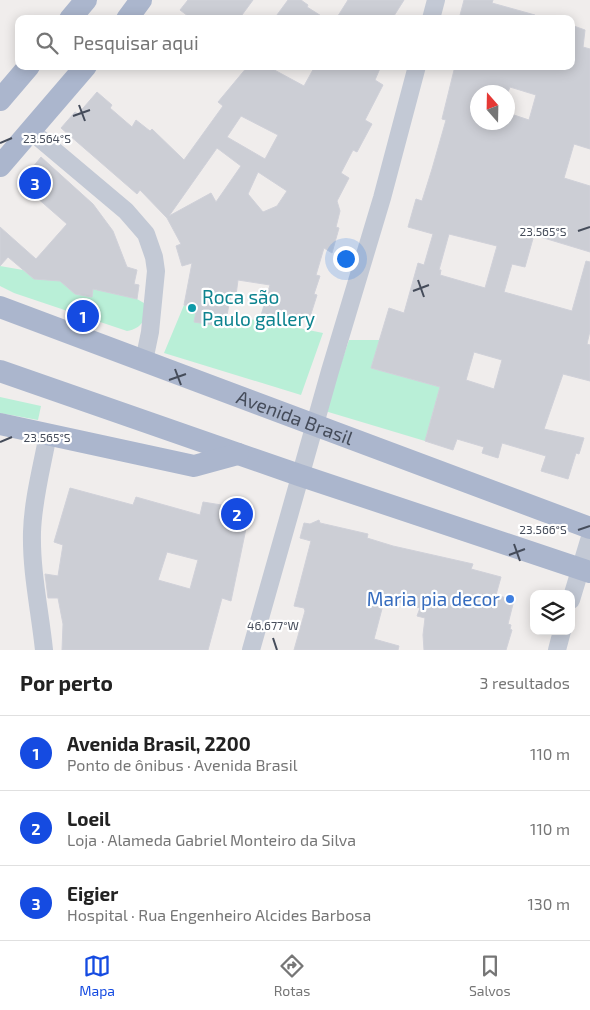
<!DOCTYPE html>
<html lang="pt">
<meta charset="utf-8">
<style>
:root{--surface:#fff;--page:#f6f6f6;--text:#222;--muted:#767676;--line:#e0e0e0;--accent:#154be1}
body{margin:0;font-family:"Exo 2",sans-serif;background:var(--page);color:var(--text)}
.controls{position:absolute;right:15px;bottom:15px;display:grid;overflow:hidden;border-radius:10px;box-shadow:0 2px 12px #0003}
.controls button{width:45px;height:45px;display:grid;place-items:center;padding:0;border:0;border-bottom:1px solid var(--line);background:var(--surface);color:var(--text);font:25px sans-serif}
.compass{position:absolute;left:470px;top:85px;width:45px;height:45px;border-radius:50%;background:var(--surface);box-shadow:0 2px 12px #0003;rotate:340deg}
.you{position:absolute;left:345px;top:258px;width:18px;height:18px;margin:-12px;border:4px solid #fff;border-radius:50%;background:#1a73e8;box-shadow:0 0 0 8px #1a73e833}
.badge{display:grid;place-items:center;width:32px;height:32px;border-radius:50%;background:var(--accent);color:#fff;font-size:16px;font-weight:700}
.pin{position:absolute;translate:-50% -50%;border:2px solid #fff;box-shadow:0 1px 5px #0006}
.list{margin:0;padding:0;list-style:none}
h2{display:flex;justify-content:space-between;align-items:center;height:65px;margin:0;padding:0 20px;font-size:21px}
h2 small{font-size:16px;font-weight:400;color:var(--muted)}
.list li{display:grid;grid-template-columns:32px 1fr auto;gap:15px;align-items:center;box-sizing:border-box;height:75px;padding:0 20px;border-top:1px solid var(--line)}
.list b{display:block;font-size:19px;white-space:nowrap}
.list p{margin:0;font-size:16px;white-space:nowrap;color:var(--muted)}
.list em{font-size:16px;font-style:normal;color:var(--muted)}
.icon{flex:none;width:28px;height:28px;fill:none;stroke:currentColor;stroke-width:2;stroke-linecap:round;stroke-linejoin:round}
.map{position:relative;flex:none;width:590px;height:650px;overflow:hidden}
.search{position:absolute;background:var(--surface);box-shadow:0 2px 12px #0003;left:15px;right:15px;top:15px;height:55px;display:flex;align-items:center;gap:12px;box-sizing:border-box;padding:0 18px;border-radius:10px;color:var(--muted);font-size:19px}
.sheet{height:290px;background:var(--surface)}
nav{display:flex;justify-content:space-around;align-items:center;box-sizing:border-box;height:70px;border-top:1px solid var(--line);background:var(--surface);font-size:14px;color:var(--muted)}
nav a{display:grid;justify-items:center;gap:2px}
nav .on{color:var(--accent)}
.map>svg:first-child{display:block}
.green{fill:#b9efd7}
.building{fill:#ccced5;stroke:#d0d1d9;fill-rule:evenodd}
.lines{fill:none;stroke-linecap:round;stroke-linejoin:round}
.minor{stroke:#c3c9d5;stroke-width:18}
.major{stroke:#abb6cd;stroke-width:22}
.ticks{fill:none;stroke:#454c5a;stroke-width:2}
.culture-dot{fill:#0f9aa8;stroke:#fff;stroke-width:2}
.shop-dot{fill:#3f7fe0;stroke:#fff;stroke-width:2}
.labels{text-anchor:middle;stroke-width:4.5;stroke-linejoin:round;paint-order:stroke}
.culture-label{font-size:19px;fill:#0d838f;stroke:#fff;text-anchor:start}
.street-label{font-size:19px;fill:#454c5a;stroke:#fff}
.shop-label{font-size:19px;fill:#366cbe;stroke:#fff;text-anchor:end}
.ticks-label{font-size:12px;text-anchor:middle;fill:#454c5a;stroke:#fff;stroke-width:4.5;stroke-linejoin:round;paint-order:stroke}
</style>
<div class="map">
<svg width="590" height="650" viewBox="0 0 590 650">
<rect width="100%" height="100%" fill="#f0edec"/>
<g class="green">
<path d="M 0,266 L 23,270 L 34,279 L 60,281 L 75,294 L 92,297 L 93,289 L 137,299 L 149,306 C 144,320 143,328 127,331 L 14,293 L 0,286 Z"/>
<path d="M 184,305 L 188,306 L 187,310 L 224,318 L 260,320 L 323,333 L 301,395 L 164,353 Z"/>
<path d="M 349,340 L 380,340 L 371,368 L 440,387 L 425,441 L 325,411 Z"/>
<path d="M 0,397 L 41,406 L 38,420 L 0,413 Z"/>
</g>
<g class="building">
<path d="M 188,0 L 253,0 L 239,19 L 192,19 L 180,10 Z"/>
<path d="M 288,0 L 301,0 L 308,5 L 307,7 L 326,19 L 274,19 Z"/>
<path d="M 348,0 L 404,0 L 392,19 L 336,19 Z"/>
<path d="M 464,0 L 493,0 L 492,3 L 535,15 L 534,19 L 459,19 Z"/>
<path d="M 571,25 L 585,30 L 583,47 L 590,49 L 590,149 L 574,144 L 564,178 L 590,186 L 590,252 L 534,235 L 525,267 L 512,264 L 504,292 L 572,311 L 586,261 L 590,262 L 590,331 L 587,344 L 590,345 L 590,381 L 563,374 L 544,429 L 584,438 L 579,454 L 576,453 L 568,479 L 541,471 L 546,456 L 502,443 L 498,458 L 482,453 L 484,447 L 457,439 L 453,450 L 425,441 L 440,387 L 371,368 L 389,308 L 404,313 L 418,263 L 424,265 L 433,234 L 408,227 L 416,199 L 422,201 L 432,169 L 446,120 L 442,119 L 455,66 L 571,66 ZM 510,87 L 536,95 L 529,120 L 508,113 L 508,122 L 478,122 L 478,92 L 508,92 ZM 449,234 L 497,246 L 485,288 L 440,275 L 441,270 L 439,270 ZM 474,352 L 502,360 L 494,389 L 466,380 Z"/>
<path d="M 248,66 L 267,66 L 304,86 L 315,66 L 381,66 L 375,80 L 383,85 L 365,120 L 372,124 L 357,152 L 353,150 L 341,173 L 349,178 L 337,201 L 340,211 L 336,227 L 339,228 L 332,253 L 324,248 L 316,275 L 320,276 L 314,294 L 317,295 L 310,317 L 304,315 L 301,327 L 260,319 L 270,285 L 238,280 L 236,295 L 231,294 L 227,315 L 224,315 L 224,318 L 215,316 L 213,325 L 194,322 L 196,312 L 187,310 L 188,306 L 184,305 L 192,263 L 182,266 L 176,246 L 181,244 L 167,218 L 140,190 L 137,194 L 61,128 L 75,112 L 78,114 L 97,92 L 112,105 L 110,108 L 132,127 L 136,120 L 150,131 L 152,129 L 184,160 L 223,106 L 218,102 ZM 241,116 L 278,135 L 265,159 L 227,137 ZM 217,148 L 241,166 L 216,202 L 211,193 L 169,216 ZM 258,172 L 287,191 L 277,206 L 263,212 L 248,194 Z"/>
<path d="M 41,157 L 93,204 L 113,231 L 127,267 L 137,270 L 134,284 L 139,285 L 137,299 L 93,289 L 92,297 L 75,294 L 60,281 L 34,279 L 8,257 L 0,266 L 0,227 L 36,259 L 67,224 L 20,183 Z"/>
<path d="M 70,488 L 133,505 L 136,497 L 200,515 L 203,502 L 240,508 L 239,512 L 249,514 L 231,601 L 222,598 L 208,650 L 62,650 L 63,624 L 58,598 L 48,598 L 45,574 L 58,576 L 63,545 L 54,542 ZM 167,552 L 198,560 L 190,589 L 158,580 Z"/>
<path d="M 319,520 L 320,523 L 368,534 L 367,538 L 393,546 L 473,564 L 471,569 L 501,577 L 496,595 L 514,600 L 508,624 L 511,625 L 510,629 L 512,630 L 506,650 L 424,650 L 423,635 L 425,618 L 417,616 L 420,608 L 391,600 L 389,607 L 383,605 L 374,639 L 399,646 L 398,650 L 294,650 L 305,611 L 304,608 L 294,606 L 311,541 L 300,538 L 304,523 L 310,524 Z"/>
</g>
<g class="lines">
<g class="minor">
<path d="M 431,19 L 436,0"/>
<path d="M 31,131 L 126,211 L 146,234 L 154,257 L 156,271 L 150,332 L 144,361"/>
<path d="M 571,600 L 590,537"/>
<path d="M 44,650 C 40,611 31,572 32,532 C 33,499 42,467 48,434"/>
<path d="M 251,650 L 330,371 L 382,198 L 417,66"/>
<path d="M 557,650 L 562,631"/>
</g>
<g class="major">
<path d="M 70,19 L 86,0"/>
<path d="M 127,19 L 141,0"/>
<path d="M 0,100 L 29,66"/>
<path d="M 0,166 L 86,66"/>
<path id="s1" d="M 0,307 L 590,528"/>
<path d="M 0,371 L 299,475 L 590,572"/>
<path d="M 0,424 L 194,466 L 238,454"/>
</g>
</g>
<path class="ticks" d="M 79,105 L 85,121M 73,116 L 90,110M 0,143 L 12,138M 578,231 L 590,227M 418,280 L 424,297M 413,291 L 429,285M 175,369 L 181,385M 169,380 L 186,374M 0,442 L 12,437M 578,530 L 590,526M 514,544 L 520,561M 509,555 L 525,549M 273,638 L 277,650"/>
<circle class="culture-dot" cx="192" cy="308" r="5"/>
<circle class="shop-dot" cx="510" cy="599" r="5"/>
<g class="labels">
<g class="culture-label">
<text x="202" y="304">Roca são<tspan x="202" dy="22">Paulo gallery</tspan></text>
</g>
<g class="street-label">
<text dy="7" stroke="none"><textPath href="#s1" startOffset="315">Avenida Brasil</textPath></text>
</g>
<g class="shop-label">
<text x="500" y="606">Maria pia decor</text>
</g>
</g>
<g class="ticks-label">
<text x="47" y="143">23.564°S</text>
<text x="543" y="236">23.565°S</text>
<text x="47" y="442">23.565°S</text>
<text x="543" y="534">23.566°S</text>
<text x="273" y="630">46.677°W</text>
</g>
</svg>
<div class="controls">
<button><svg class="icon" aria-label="layers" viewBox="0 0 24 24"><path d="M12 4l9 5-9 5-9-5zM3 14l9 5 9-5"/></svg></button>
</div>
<svg class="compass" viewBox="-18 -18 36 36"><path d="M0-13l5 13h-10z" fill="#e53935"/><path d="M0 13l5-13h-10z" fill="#767676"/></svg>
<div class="you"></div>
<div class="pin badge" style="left:83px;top:316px">1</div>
<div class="pin badge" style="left:237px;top:514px">2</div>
<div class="pin badge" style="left:35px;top:183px">3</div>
<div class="search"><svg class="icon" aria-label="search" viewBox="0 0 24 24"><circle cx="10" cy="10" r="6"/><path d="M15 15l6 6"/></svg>Pesquisar aqui</div>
</div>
<section class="sheet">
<h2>Por perto<small>3 resultados</small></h2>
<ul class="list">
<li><span class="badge">1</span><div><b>Avenida Brasil, 2200</b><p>Ponto de ônibus · Avenida Brasil</p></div><em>110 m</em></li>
<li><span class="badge">2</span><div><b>Loeil</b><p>Loja · Alameda Gabriel Monteiro da Silva</p></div><em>110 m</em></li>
<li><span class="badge">3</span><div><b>Eigier</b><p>Hospital · Rua Engenheiro Alcides Barbosa</p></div><em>130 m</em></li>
</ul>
</section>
<nav>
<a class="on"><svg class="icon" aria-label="map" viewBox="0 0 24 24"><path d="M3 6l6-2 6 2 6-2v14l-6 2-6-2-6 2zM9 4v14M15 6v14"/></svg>Mapa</a>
<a><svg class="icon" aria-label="directions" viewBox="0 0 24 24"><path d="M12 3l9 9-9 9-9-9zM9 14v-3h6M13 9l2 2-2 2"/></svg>Rotas</a>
<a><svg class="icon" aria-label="saved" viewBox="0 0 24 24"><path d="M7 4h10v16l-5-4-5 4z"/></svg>Salvos</a>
</nav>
